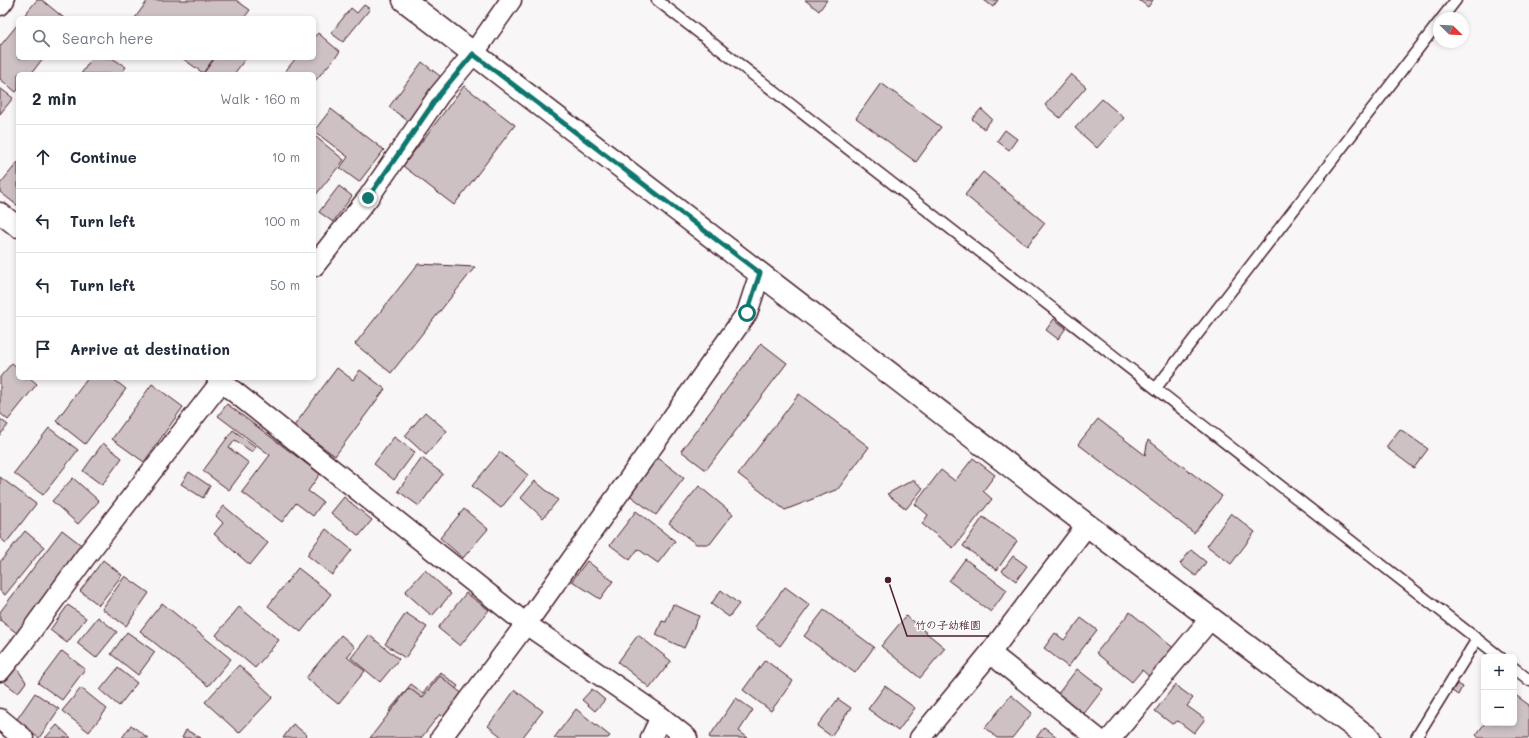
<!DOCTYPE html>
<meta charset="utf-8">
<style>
:root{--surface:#fff;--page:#f6f6f7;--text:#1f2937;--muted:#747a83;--line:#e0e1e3}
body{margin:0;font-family:Mali,"Klee One",sans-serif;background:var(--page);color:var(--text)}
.controls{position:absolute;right:12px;bottom:12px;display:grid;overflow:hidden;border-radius:6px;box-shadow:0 2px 6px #0003}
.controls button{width:36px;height:36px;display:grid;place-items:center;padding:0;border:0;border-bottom:1px solid var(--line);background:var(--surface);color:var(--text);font:20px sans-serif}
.compass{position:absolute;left:1433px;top:12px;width:36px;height:36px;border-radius:50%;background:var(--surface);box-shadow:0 2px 6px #0003;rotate:114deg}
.stop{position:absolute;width:12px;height:12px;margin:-9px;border:3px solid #0f766e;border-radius:50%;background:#fff}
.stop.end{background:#0f766e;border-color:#fff;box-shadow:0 1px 4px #0008}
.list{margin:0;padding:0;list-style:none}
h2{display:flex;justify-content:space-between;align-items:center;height:52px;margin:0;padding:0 16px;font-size:17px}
h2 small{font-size:13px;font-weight:400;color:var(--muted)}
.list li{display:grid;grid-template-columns:26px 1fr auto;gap:12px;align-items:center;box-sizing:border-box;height:64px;padding:0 16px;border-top:1px solid var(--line)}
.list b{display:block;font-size:15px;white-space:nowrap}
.list em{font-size:13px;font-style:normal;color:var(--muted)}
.icon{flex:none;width:22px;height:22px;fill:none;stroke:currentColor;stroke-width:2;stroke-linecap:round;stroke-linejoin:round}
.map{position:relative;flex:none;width:1529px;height:738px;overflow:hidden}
.search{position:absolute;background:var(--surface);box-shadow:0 2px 6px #0003;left:16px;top:16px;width:300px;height:44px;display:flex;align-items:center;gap:10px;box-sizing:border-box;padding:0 14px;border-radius:6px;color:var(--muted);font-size:15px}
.panel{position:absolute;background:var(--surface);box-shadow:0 2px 6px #0003;left:16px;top:72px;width:300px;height:308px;border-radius:6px}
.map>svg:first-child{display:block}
.building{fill:#cdc1c4;stroke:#4a1f2b}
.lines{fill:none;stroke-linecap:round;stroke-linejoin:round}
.lane-casing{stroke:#4a1f2b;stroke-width:13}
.street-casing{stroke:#4a1f2b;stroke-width:23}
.secondary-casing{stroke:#4a1f2b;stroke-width:25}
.lane{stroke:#fff;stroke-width:10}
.street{stroke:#fff;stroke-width:20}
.secondary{stroke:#fff;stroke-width:22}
.route{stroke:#0f766e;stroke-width:5}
.leader{fill:none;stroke:#4a1f2b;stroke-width:1.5}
.callout-dot{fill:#4a1f2b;stroke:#fff;stroke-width:1.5}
.callout-label{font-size:11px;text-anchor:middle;font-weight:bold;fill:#4a1f2b;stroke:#fff;stroke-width:3;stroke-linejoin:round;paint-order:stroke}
</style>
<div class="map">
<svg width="1529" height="738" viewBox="0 0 1529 738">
<rect width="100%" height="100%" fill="#f8f6f7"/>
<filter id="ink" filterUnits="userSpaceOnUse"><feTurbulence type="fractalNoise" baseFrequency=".025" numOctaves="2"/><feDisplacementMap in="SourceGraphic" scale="8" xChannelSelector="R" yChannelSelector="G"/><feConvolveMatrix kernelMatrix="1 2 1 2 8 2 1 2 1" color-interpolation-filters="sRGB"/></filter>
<g filter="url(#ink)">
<g class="building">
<path d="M 37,0 L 42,0 L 64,18 L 22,18 Z"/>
<path d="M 148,0 L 236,0 L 250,10 L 244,18 L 135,18 Z"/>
<path d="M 805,0 L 827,0 L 819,11 Z"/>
<path d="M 984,0 L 998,0 L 993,7 Z"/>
<path d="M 1139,0 L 1153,0 L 1148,7 Z"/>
<path d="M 364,5 L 370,9 L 343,42 L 331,33 L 351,8 L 357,13 Z"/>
<path d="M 18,24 L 18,58 L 43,58 L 31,74 L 18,74 L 18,90 L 16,92 L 0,79 L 0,46 Z"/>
<path d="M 318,33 L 340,52 L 314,82 L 314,74 L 283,74 L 296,58 L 314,58 L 314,37 Z"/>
<path d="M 92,58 L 112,58 L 126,67 L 121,74 L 81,74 Z"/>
<path d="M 182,58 L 214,58 L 203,73 Z"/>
<path d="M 215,58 L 246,58 L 234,74 L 203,74 Z"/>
<path d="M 422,62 L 445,80 L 412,124 L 389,107 Z"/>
<path d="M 1071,74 L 1086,87 L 1060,118 L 1045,105 Z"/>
<path d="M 881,83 L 941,127 L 916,162 L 856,118 Z"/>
<path d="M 464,86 L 515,125 L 454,205 L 403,166 Z"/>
<path d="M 0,88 L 13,98 L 0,114 Z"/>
<path d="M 1102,99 L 1124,118 L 1097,148 L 1075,128 Z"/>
<path d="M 331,109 L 384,150 L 359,182 L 340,168 L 348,157 L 314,131 Z"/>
<path d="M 981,109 L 992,119 L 984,129 L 972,119 Z"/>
<path d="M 1005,130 L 1017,139 L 1009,150 L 997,141 Z"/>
<path d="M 316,137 L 344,160 L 314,197 L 314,139 Z"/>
<path d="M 18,162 L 18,206 L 0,192 L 0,184 Z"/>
<path d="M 983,172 L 1045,223 L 1027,246 L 965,195 Z"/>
<path d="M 339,186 L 352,196 L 333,222 L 319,212 Z"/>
<path d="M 418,264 L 475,267 L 391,373 L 355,344 Z"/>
<path d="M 1054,319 L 1066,328 L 1058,339 L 1046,330 Z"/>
<path d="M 761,343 L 787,363 L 706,470 L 681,451 Z"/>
<path d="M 12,363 L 18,368 L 18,378 L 30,378 L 37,384 L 8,420 L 0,413 L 0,377 Z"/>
<path d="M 337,368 L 353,380 L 360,370 L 385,389 L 335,456 L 294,426 Z"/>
<path d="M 88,378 L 112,378 L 126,389 L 85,444 L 56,421 Z"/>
<path d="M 152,384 L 183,407 L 144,462 L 112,439 Z"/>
<path d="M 799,394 L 869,447 L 838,489 L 785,510 L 738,474 Z"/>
<path d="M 227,404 L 320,474 L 308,491 L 323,502 L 313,516 L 296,503 L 282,522 L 242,492 L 270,455 L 218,416 Z"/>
<path d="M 425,412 L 447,431 L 426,455 L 405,436 Z"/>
<path d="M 0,419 L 8,425 L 0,435 Z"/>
<path d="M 1098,419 L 1145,455 L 1148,440 L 1222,496 L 1194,533 L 1078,444 Z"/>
<path d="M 49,428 L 78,450 L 43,495 L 14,473 Z"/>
<path d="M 1400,429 L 1428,449 L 1414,468 L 1386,447 Z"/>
<path d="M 233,430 L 256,447 L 252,452 L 235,440 L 229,448 L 249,463 L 229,490 L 203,471 Z"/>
<path d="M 394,437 L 415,452 L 394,480 L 374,464 Z"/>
<path d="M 103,443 L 122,458 L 102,485 L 83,471 Z"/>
<path d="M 500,452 L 528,475 L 501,508 L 472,486 Z"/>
<path d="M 657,457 L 684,478 L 656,515 L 628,494 Z"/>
<path d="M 422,458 L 443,474 L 419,506 L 398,491 Z"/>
<path d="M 973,458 L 995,475 L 983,491 L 992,499 L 953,548 L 922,524 L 928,515 L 915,504 L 941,470 L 955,481 Z"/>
<path d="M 189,472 L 210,486 L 203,498 L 181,484 Z"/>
<path d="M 0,477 L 36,504 L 6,543 L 0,538 Z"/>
<path d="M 73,478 L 99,501 L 78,524 L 52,501 Z"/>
<path d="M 913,480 L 923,488 L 906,509 L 887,494 Z"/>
<path d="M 535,481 L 558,500 L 543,518 L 521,498 Z"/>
<path d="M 699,486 L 733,514 L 710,544 L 696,544 L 669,523 Z"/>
<path d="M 344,497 L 372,520 L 359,536 L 331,513 Z"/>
<path d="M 224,506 L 268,543 L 250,565 L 214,534 L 223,523 L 216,516 Z"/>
<path d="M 464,509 L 488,529 L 463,558 L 440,538 Z"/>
<path d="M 636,511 L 675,541 L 658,563 L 638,549 L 630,560 L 610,545 Z"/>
<path d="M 1231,513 L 1255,532 L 1231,564 L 1207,546 Z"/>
<path d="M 983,517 L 1017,541 L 997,570 L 963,546 Z"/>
<path d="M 326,529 L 352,550 L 332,575 L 307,555 Z"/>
<path d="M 62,530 L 84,547 L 18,634 L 0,620 L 0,612 Z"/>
<path d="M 25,531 L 44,547 L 5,595 L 0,591 L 0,562 Z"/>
<path d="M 1191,550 L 1206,562 L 1196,576 L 1180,564 Z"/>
<path d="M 1013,556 L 1027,566 L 1016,581 L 1002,571 Z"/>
<path d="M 965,559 L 1007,590 L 991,612 L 949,581 Z"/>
<path d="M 103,560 L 122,575 L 99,605 L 80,591 Z"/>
<path d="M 587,561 L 613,581 L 600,599 L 572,581 Z"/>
<path d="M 298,568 L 331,594 L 301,632 L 268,606 Z"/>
<path d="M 425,570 L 451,594 L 432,616 L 405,592 Z"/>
<path d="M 125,576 L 149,593 L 126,626 L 102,609 Z"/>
<path d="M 785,587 L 810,605 L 780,646 L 755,627 Z"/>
<path d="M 721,590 L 739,604 L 729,617 L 711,604 Z"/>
<path d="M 466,593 L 489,610 L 460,646 L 438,628 Z"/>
<path d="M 162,603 L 231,659 L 208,686 L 140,631 Z"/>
<path d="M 673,604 L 699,616 L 684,648 L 656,635 L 662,621 L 666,622 Z"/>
<path d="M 68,605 L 86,618 L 67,643 L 50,630 Z"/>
<path d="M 239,607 L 279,640 L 255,668 L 216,635 Z"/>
<path d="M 824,610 L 874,647 L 855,673 L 804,636 Z"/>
<path d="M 1130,612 L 1176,650 L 1152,679 L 1142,670 L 1132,682 L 1096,653 Z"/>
<path d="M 406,613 L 427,627 L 405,658 L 385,644 Z"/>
<path d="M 906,616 L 945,648 L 920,678 L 881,646 Z"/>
<path d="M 98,617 L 117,632 L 96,658 L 77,643 Z"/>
<path d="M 1081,618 L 1097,630 L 1068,667 L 1044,648 L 1055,633 L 1064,640 Z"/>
<path d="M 127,632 L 155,652 L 138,675 L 111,654 Z"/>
<path d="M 341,635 L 355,647 L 347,657 L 365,671 L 338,704 L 306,678 Z"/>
<path d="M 369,635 L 399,659 L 380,682 L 351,658 Z"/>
<path d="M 638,635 L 671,661 L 650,688 L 618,662 Z"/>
<path d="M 62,651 L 85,669 L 62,700 L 38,683 Z"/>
<path d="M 765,660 L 793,681 L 771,711 L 743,690 Z"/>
<path d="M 239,665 L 273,697 L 239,733 L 205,702 Z"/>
<path d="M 16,667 L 26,682 L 18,693 L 4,682 Z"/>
<path d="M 118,668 L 137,683 L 119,706 L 100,690 Z"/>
<path d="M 1077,669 L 1103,689 L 1083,715 L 1057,695 Z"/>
<path d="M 440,672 L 458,686 L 419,735 L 389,711 L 411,684 L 423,693 Z"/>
<path d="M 440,676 L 464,695 L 445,719 L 440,714 L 421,738 L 370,738 L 409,688 L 422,698 Z"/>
<path d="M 1457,684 L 1462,687 L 1458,695 L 1452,691 Z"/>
<path d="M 1175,685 L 1193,698 L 1187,706 L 1205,719 L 1194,733 L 1178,721 L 1172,724 L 1155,711 Z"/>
<path d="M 885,686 L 915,708 L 898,731 L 868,709 Z"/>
<path d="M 81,688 L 107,709 L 89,732 L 62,711 Z"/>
<path d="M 592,689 L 605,700 L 595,711 L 582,700 Z"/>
<path d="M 515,690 L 543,711 L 522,738 L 503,738 L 488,726 Z"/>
<path d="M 35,693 L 59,709 L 39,738 L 15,722 Z"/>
<path d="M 1514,694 L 1529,705 L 1529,738 L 1479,738 L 1476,735 L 1485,723 L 1514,723 Z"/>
<path d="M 1011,695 L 1032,713 L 1012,738 L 997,738 L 985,728 Z"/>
<path d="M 736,698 L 753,710 L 739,731 L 748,738 L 711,738 L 709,737 Z"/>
<path d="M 838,699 L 851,708 L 831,736 L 817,726 Z"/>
<path d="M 576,709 L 610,736 L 608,738 L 554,738 Z"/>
<path d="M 293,724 L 307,735 L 304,738 L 283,738 Z"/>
<path d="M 57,725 L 71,738 L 45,738 Z"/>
<path d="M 131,725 L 148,738 L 122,738 Z"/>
<path d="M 1044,727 L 1058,738 L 1036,738 Z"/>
<path d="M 186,730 L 201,738 L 182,738 Z"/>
</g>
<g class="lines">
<defs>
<g id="lane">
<path d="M 657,0 L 1500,657"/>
<path d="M 1442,18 L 1456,0"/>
<path d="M 1156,388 L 1439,22"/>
<path d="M 1514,668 L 1529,680"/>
<path d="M 1416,738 L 1477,639"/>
</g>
<g id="street">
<path d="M 0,5 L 4,0"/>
<path d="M 0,213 L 18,227"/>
<path d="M 314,266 L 368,198 L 439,95 L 473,54 L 511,0"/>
<path d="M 217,378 L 526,624 L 661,717 L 687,738"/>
<path d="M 990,653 L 1097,738"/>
<path d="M 0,671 L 21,645 L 86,556 L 224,378"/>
<path d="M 0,719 L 23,738"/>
<path d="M 441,738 L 526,624 L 747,313 L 760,273"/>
<path d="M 651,738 L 661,717"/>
<path d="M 920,738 L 990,653 L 1087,525"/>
<path d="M 1111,738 L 1211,618"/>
</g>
<path id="secondary" d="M 404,0 L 1087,525 L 1369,738"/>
</defs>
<use href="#lane" class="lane-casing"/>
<use href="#street" class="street-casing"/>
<use href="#secondary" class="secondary-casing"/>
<use href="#lane" class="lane"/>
<use href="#street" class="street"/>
<use href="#secondary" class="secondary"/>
</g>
</g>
<g class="lines" filter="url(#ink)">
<path class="route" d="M 368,198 L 439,95 L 473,54 L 760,273 L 747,313"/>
</g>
<path class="leader" d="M888 580L907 636H989"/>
<circle class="callout-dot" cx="888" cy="580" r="4"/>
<g class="callout-label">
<text x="948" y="629">竹の子幼稚園</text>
</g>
</svg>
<div class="controls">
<button>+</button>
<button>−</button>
</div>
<svg class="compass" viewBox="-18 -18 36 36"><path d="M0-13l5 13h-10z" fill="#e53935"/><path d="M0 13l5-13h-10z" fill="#747a83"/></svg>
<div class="stop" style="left:747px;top:313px"></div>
<div class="stop end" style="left:368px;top:198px"></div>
<div class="search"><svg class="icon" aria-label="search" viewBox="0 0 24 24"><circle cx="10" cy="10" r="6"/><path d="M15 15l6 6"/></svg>Search here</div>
<section class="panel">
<h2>2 min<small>Walk · 160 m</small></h2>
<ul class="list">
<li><svg class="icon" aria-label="ahead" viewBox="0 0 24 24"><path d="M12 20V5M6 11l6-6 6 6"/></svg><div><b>Continue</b></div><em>10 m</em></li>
<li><svg class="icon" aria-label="left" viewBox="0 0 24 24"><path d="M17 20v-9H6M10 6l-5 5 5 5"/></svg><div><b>Turn left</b></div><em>100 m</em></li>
<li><svg class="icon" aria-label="left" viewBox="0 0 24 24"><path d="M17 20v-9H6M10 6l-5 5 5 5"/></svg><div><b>Turn left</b></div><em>50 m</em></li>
<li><svg class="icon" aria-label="arrive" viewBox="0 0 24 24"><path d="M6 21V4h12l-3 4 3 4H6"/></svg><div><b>Arrive at destination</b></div></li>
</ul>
</section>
</div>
